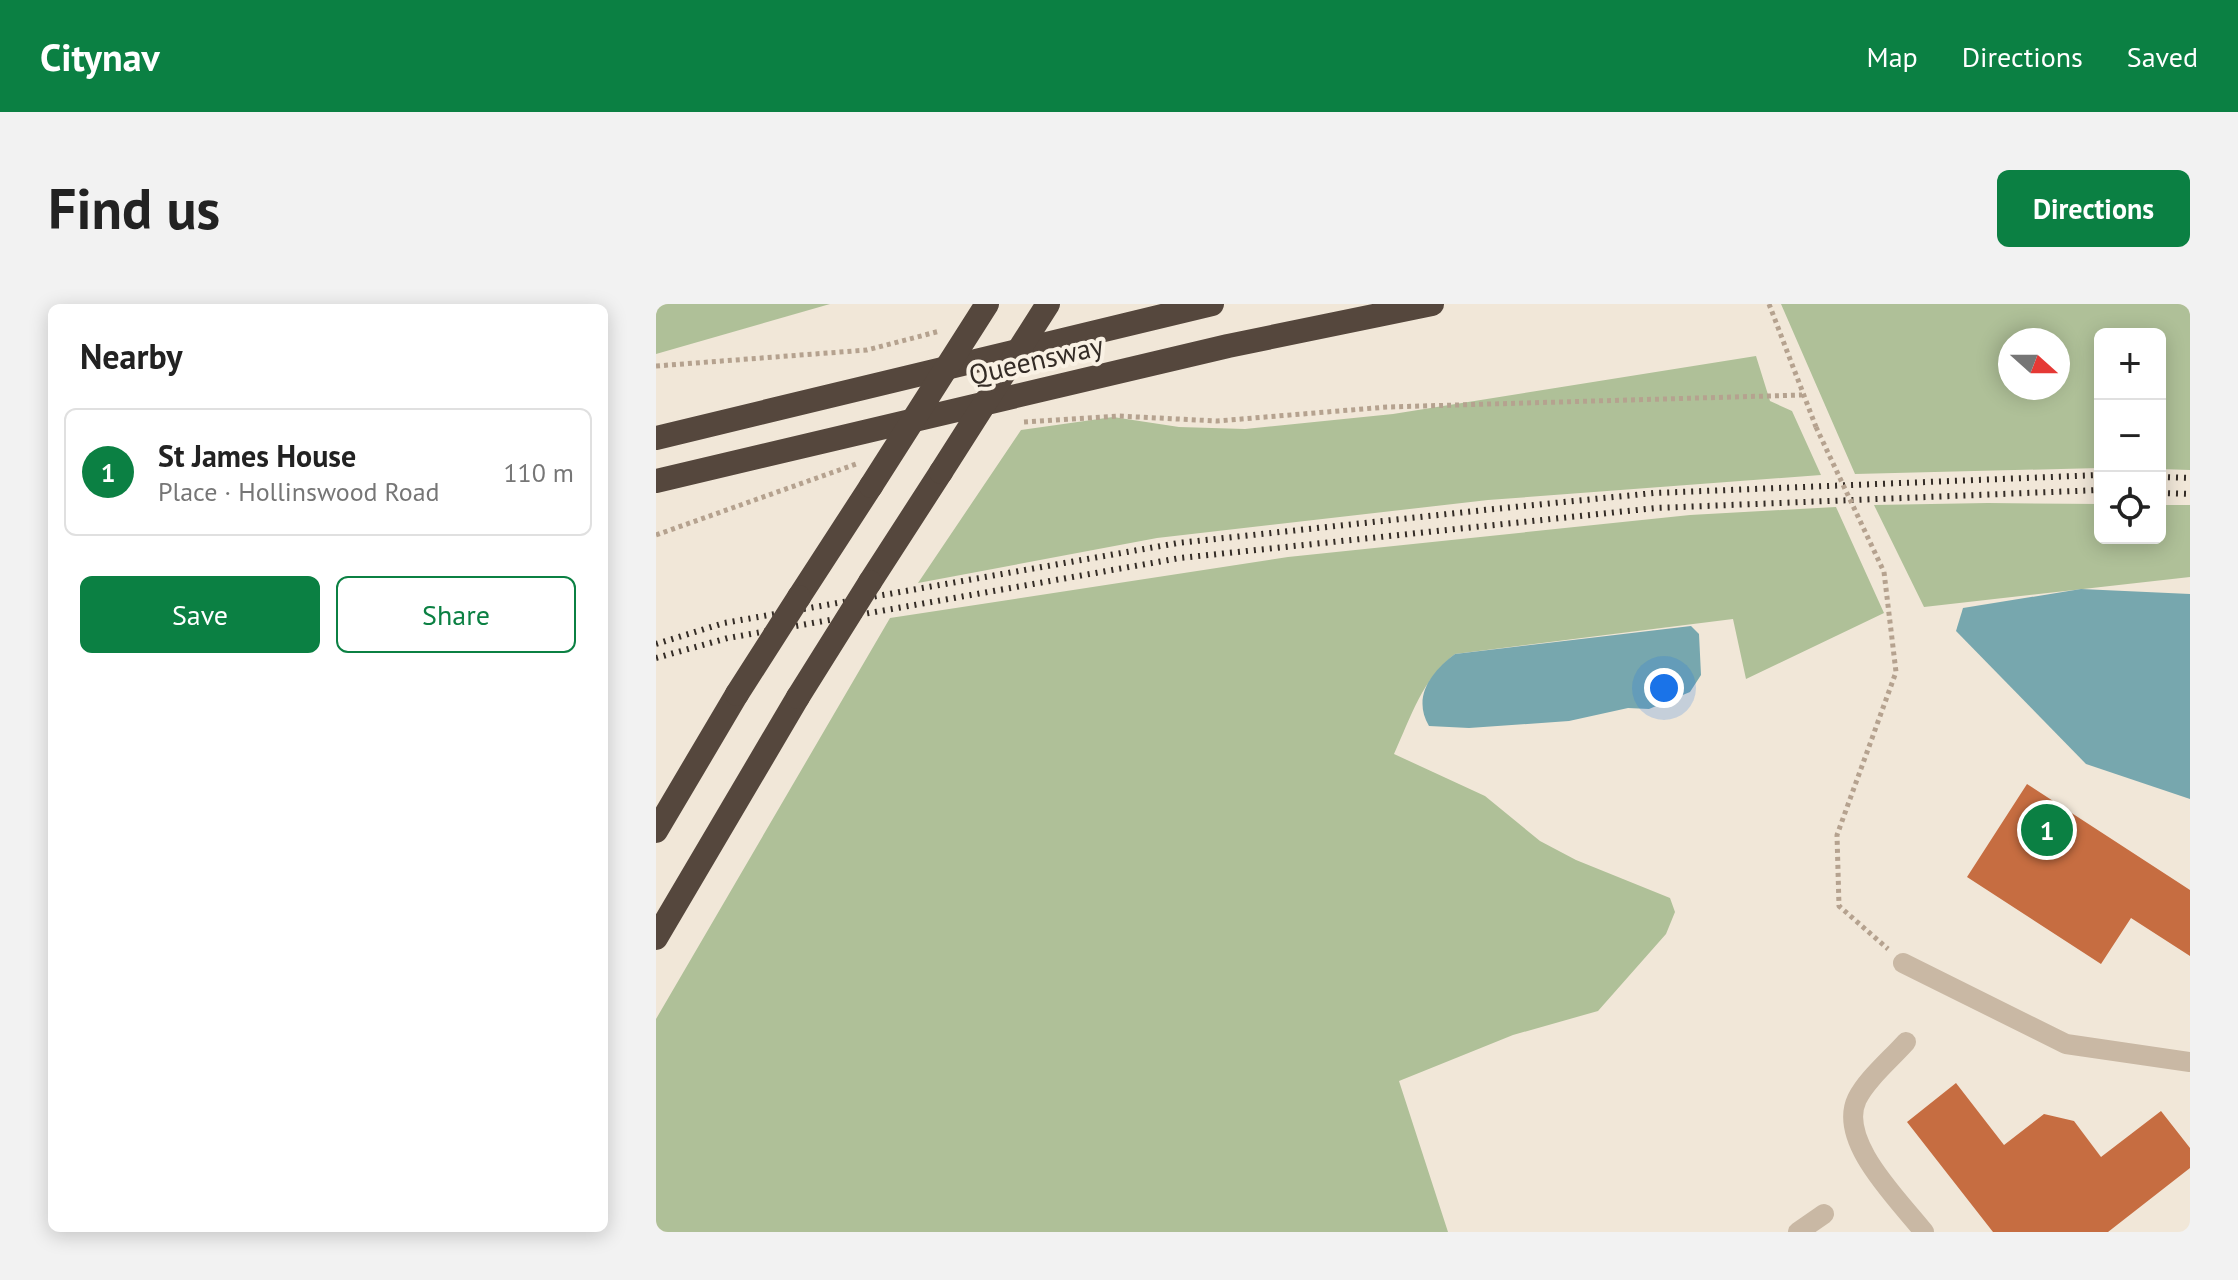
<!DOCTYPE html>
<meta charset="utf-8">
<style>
:root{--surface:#fff;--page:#f2f2f2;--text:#222;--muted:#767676;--line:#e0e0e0;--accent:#0b8043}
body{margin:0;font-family:"PT Sans",sans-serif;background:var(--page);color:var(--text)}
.controls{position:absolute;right:24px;top:24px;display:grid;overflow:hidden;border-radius:12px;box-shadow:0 4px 20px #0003}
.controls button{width:72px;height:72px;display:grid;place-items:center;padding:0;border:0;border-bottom:2px solid var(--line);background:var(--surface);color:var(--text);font:40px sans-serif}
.compass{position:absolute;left:1342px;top:24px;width:72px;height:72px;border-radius:50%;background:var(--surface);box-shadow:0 4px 20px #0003;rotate:111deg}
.you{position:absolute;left:1008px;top:384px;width:28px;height:28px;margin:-20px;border:6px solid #fff;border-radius:50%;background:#1a73e8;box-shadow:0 0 0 12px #1a73e833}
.badge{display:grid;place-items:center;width:52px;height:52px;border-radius:50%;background:var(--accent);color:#fff;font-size:26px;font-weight:700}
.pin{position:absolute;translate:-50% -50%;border:4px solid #fff;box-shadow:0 2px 8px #0006}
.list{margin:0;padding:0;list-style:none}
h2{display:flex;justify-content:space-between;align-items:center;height:104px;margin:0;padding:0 32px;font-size:34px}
h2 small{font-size:26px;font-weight:400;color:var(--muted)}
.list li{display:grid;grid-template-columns:52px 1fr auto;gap:24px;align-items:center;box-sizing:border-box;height:128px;margin:0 16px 16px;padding:0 16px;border:2px solid var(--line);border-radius:12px}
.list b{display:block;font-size:30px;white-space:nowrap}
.list p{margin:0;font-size:26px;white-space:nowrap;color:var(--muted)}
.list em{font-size:26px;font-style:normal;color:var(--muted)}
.actions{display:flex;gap:16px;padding:24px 32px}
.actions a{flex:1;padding:18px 0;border:2px solid var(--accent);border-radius:12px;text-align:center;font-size:28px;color:var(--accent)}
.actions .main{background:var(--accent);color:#fff}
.icon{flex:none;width:44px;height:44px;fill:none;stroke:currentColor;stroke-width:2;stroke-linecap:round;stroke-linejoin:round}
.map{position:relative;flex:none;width:1534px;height:928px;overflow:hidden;border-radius:12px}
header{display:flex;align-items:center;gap:48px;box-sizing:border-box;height:112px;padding:0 40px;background:var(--accent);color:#fff}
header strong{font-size:38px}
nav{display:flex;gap:44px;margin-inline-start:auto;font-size:28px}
.intro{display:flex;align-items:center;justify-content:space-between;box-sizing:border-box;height:192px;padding:0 48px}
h1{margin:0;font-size:56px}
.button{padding:20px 36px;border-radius:12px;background:var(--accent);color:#fff;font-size:28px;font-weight:700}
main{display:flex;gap:48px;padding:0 48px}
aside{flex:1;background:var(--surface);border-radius:12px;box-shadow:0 4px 20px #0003}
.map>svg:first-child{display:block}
.green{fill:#afc098;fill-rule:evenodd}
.water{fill:#77a7ae}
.building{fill:#c66d41}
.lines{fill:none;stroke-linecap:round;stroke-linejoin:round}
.path{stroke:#b5a28f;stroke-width:5;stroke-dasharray:4 4;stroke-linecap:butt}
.minor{stroke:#c9b8a4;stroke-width:20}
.highway{stroke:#55473d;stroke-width:24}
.rail{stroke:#342c26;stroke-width:6;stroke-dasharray:2 6;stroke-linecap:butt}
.path-bridge{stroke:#b5a28f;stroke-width:5;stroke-dasharray:4 4;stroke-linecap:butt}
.highway-bridge{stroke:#55473d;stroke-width:24}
.labels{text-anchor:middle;stroke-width:8;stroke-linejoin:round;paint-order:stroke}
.street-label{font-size:28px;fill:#342c26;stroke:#f9f1e4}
</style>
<header>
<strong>Citynav</strong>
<nav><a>Map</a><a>Directions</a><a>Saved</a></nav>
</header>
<div class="intro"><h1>Find us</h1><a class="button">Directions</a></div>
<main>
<aside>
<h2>Nearby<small></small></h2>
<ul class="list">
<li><span class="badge">1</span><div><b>St James House</b><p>Place · Hollinswood Road</p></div><em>110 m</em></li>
</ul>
<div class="actions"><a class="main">Save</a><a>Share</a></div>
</aside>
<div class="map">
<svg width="1534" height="928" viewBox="0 0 1534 928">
<rect width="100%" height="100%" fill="#f1e7d8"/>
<g class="green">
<path d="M 0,0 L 174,0 L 0,50 Z"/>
<path d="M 1125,0 L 1534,0 L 1534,166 L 1504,165 L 1504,30 L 1444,30 L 1444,164 L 1199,170 ZM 1402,36 L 1402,84 L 1354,84 L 1354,36 Z"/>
<path d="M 1100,52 L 1114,97 L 1136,107 L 1165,171 L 832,196 L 501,234 L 262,279 L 365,126 L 457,113 L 523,123 L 589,125 L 737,110 Z"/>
<path d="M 1332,199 L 1444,200 L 1444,234 L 1504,234 L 1504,201 L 1534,201 L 1534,273 L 1268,303 L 1218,201 Z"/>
<path d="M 1180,203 L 1228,309 L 1090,375 L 1077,315 L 799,350 C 766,375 755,413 738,450 L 829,492 L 884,537 L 920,556 L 1014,594 L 1019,608 L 1010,630 L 942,707 L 857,731 L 743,777 L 792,928 L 0,928 L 0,715 L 234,314 L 632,253 L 1034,211 Z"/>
</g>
<g class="water">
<path d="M 1425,285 L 1534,290 L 1534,495 L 1430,460 L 1300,327 L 1307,304 Z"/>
<path d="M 1035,322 L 1043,330 L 1045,371 L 1034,388 L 993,405 L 972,404 L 913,417 L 813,424 L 773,422 C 756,393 775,368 799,350 Z"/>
</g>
<g class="building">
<path d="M 1371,480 L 1534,586 L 1534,652 L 1475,614 L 1445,660 L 1311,573 Z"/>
<path d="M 1300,779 L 1348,841 L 1388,810 L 1418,817 L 1445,853 L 1505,807 L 1534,844 L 1534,864 L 1452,928 L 1337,928 L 1251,818 Z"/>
</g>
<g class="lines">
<g class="path">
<path d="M 1113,0 L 1160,123"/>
<path d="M 0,62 L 211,46 L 284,27"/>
<path d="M 368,118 L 462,112 L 561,117 L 731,103 L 1146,91"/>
<path d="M 0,231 L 203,159"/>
<path d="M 1228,268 L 1240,368 L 1181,531 L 1183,602 L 1232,645"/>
</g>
<g class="minor">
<path d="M 1247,659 L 1410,740 L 1534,758"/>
<path d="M 1250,738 C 1235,755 1211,775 1201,795 C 1181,837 1243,896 1268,928"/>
<path d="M 1142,928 L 1168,910"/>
</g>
<g class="highway">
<path d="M 0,134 L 556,0"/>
<path d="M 0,177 L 572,42 L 776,0"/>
<path d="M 214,278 L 285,168"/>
<path d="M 143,293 L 215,182"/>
<path d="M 0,527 L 81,390"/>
<path d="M 0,634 L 142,393"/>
</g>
<g class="rail">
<path d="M 1504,173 L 1534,174"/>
<path d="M 1504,189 L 1534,190"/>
<path d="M 0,340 L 68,319 L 522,239 L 838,205 L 998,189 L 1444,171"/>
<path d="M 0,354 L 72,334 L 524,254 L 1000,204 L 1444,186"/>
</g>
<path class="path-bridge" d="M 1160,123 L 1228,268"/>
<g class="highway-bridge">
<path d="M 285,168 L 392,0"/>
<path d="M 215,182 L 331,0"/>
<path d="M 81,390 L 143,293"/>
<path d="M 142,393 L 214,278"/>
</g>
</g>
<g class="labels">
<g class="street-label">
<text transform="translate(380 56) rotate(-13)" y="10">Queensway</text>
</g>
</g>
</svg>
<div class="controls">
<button>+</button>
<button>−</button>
<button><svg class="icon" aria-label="locate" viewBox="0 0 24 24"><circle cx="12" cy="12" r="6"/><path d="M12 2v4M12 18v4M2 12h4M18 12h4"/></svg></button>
</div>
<svg class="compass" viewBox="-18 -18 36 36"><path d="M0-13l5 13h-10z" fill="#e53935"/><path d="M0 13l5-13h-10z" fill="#767676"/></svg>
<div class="you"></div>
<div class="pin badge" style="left:1391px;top:526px">1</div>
</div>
</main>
